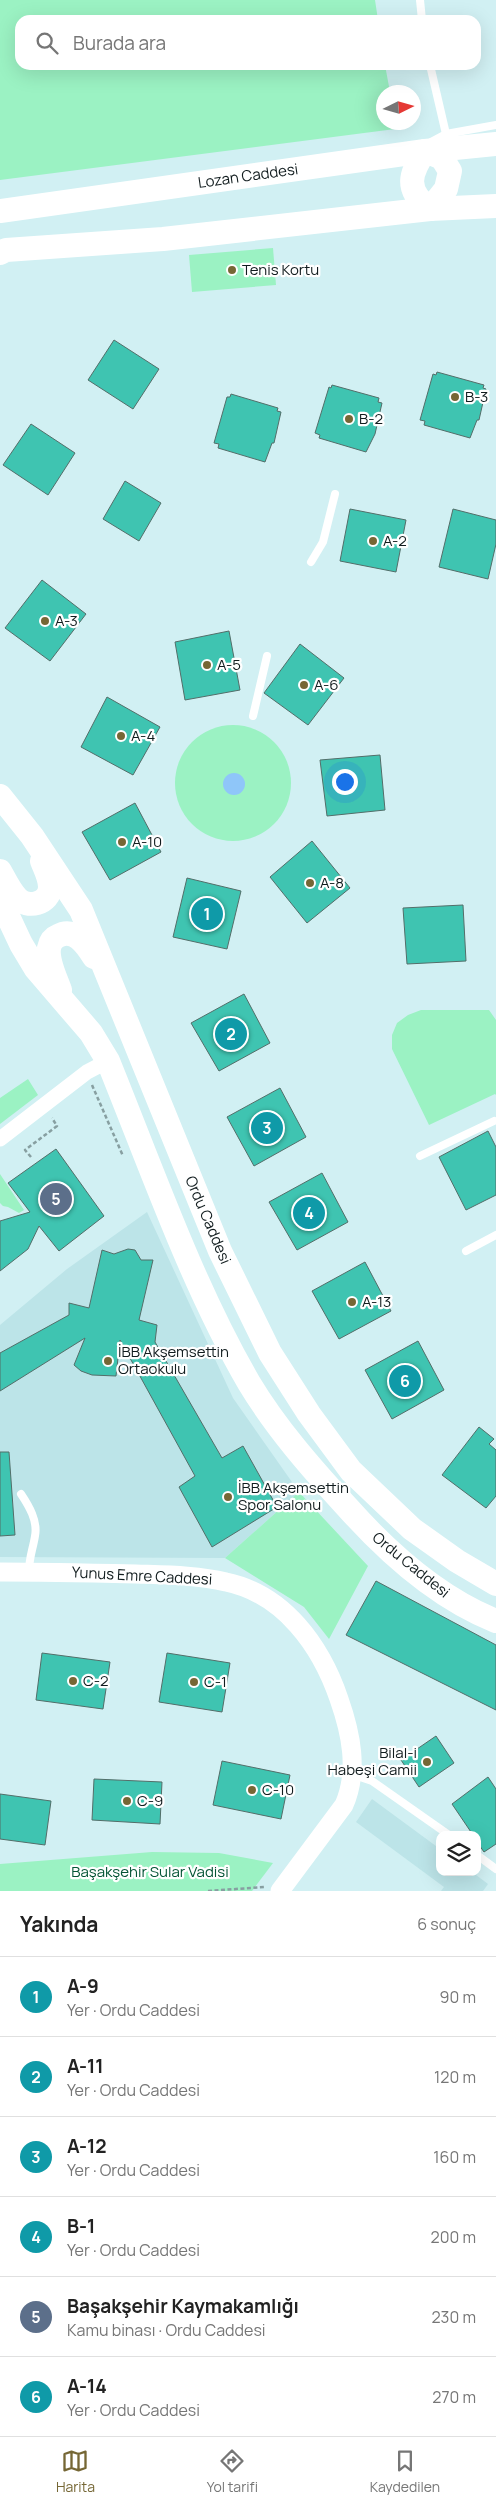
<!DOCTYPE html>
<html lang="tr">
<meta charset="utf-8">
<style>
:root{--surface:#fff;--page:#f6f6f6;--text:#222;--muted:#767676;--line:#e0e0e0;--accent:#766735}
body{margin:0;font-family:Manrope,sans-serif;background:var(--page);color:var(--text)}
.controls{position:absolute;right:15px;bottom:15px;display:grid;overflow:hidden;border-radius:10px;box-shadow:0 5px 20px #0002}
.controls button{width:45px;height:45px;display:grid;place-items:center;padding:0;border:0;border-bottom:1px solid var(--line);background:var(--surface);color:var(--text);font:25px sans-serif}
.compass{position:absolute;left:376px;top:85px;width:45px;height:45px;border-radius:50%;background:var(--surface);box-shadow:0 5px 20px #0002;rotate:85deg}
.you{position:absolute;left:344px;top:781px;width:18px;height:18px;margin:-12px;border:4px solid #fff;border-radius:50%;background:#1a73e8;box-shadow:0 0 0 8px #1a73e833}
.badge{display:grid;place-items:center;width:32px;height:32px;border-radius:50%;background:var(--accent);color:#fff;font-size:16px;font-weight:700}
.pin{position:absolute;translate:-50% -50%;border:2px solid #fff;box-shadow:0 1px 5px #0006}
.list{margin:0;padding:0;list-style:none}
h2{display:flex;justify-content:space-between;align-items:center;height:65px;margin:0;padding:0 20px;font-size:21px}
h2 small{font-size:16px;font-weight:400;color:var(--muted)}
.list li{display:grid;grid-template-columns:32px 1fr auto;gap:15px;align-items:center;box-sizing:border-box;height:80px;padding:0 20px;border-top:1px solid var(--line)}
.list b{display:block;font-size:19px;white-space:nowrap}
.list p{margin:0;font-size:16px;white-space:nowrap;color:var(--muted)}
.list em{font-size:16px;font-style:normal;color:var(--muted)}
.icon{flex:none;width:28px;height:28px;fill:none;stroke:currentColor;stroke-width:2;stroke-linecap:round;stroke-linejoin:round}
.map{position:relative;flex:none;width:496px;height:1891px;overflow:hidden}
.search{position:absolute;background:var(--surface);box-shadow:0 5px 20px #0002;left:15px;right:15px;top:15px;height:55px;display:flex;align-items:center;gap:12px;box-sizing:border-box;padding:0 18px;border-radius:15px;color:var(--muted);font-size:19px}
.sheet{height:545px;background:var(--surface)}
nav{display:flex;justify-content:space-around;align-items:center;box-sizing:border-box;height:70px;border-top:1px solid var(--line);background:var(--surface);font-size:14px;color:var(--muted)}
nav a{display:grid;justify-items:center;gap:2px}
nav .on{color:var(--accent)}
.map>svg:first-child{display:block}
.built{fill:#bce4e8}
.green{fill:#9bf2c3}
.water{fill:#8fc6f9}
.building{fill:#3fc4b1;stroke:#536e69}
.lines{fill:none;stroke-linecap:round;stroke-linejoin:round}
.path{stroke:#879fa1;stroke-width:2.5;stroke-dasharray:4 2.5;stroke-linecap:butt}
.service{stroke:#fff;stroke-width:8}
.minor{stroke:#fff;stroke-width:15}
.tertiary{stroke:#fff;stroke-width:19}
.primary{stroke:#fff;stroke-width:24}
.poi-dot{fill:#766735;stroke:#fff;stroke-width:2}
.labels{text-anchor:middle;stroke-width:4.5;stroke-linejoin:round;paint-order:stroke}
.street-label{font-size:15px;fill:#111c1e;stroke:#fff}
.poi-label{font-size:15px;fill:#111c1e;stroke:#fff;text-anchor:start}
.park-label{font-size:15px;fill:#045435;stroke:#fff}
</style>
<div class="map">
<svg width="496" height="1891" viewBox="0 0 496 1891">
<rect width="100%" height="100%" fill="#d1f0f3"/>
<g class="built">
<path d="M 147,1212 L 233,1398 L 299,1492 L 225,1558 L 0,1557 L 0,1325 L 67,1269 Z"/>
<path d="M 372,1799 L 440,1849 L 440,1872 L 472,1872 L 488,1884 L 483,1891 L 441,1891 L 444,1887 L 356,1822 Z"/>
</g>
<g class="green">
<path d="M 0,0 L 375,0 L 378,20 L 20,20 L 20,65 L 385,65 L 390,92 L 384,92 L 384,122 L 394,123 L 395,129 L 0,180 Z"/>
<path d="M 273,248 L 276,285 L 192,292 L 189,255 Z"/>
<circle cx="233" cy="783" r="58"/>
<path d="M 421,1010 L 489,1010 L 496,1020 L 496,1095 L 495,1094 L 429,1125 L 392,1049 L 392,1035 L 397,1023 L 408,1015 Z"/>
<path d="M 28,1079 L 38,1095 L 0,1124 L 0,1098 Z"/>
<path d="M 0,1174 L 24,1210 L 19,1213 L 8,1207 L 3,1206 L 0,1203 Z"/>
<path d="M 299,1492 L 368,1566 L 329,1639 L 304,1607 L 225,1558 Z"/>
<path d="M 152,1852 L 219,1853 L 273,1863 L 252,1891 L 0,1891 L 0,1864 Z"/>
</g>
<circle class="water" cx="234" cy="784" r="11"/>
<g class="building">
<path d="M 114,340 L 159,369 L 133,409 L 88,380 Z"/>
<path d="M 437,372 L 484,385 L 483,388 L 486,389 L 479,420 L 477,420 L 470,438 L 424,425 L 425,421 L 420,420 L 433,374 L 436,375 Z"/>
<path d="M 332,385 L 379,398 L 378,402 L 382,403 L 375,434 L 366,452 L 319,438 L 320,435 L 315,433 L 329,387 L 331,388 Z"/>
<path d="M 231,394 L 278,408 L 277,411 L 281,412 L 274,443 L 272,443 L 265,462 L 218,448 L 219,444 L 214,443 L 227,397 L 230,397 Z"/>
<path d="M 31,424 L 75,453 L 48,495 L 3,465 Z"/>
<path d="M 125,481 L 161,503 L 139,541 L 103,519 Z"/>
<path d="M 350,509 L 406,520 L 396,572 L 340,561 Z"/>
<path d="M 453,509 L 496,520 L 496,544 L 488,579 L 439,567 Z"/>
<path d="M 42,580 L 86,614 L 50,661 L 5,628 Z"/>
<path d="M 229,631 L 240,690 L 185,700 L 175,642 Z"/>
<path d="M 300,644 L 344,678 L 308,725 L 264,693 Z"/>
<path d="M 107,697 L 160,727 L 133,775 L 81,747 Z"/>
<path d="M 380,755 L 385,810 L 327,816 L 320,760 Z"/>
<path d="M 135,803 L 161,852 L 110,880 L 82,832 Z"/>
<path d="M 312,841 L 350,888 L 307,923 L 270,877 Z"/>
<path d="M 187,878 L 241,891 L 227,949 L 173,937 Z"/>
<path d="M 463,905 L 466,961 L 407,964 L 403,908 Z"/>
<path d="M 244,994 L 270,1043 L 219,1071 L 191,1023 Z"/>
<path d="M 280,1088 L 306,1137 L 254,1166 L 227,1117 Z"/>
<path d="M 488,1131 L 496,1147 L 496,1195 L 466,1210 L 439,1157 Z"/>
<path d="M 56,1149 L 104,1216 L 59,1251 L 39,1226 L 28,1249 L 0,1271 L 0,1221 L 30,1212 L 8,1183 Z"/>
<path d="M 322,1173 L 348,1222 L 297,1250 L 269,1202 Z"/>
<path d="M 128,1249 L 135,1250 L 141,1260 L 153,1260 L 139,1320 L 157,1325 L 155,1342 L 222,1458 L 243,1446 L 277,1507 L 212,1547 L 179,1487 L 195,1476 L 120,1340 L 116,1376 L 92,1375 L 81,1371 L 74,1365 L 85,1338 L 0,1391 L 0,1353 L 69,1315 L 69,1303 L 89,1308 L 102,1250 L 114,1254 Z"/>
<path d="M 365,1262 L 391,1311 L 339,1339 L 312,1291 Z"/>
<path d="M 418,1341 L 444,1390 L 392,1419 L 365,1370 Z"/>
<path d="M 479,1427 L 494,1439 L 489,1444 L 496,1450 L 496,1496 L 486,1508 L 442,1475 Z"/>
<path d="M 0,1452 L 9,1452 L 15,1535 L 0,1536 Z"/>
<path d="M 376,1581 L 496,1645 L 496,1710 L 346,1635 Z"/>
<path d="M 42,1653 L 110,1662 L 103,1709 L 36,1700 Z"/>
<path d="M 167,1653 L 230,1663 L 222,1712 L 159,1702 Z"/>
<path d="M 436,1736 L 454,1763 L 419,1787 L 401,1760 Z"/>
<path d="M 222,1761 L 290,1775 L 281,1819 L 213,1805 Z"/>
<path d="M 488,1777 L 496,1789 L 496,1844 L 484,1852 L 477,1842 L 477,1835 L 473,1835 L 452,1804 Z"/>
<path d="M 94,1779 L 162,1782 L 160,1824 L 92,1820 Z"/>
<path d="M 0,1794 L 51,1801 L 45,1845 L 0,1839 Z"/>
</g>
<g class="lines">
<g class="path">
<path d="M 92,1085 L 123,1156"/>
<path d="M 31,1157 L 25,1150 L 57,1126 L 52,1118"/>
<path d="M 208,1891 L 264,1887"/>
</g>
<g class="service">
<path d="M 420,0 L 422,20"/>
<path d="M 430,65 L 446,134"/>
<path d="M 431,142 L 446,134 L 496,125"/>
<path d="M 311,562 L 323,542 L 335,494"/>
<path d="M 253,716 L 267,656"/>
<path d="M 420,1156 L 494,1121"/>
<path d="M 466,1251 L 496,1235"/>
<path d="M 21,1494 C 29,1506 38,1521 35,1536 C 33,1549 29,1557 29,1572"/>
<path d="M 354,1775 L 372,1781 L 449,1835"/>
<path d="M 477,1855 L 496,1869"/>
</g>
<path class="minor" d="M 0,1139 L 87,1072 L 108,1061"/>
<path class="tertiary" d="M 0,1572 C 45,1572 91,1573 136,1574 C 166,1575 197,1575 226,1582 C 284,1594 321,1646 339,1699 C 351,1733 359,1771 344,1805 L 280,1891"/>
<g class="primary">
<path d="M 425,151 L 442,158 L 450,171 L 446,189 L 430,209 C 404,190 410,173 425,151 Z"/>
<path d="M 0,211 L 425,151 L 496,144"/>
<path d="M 0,253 L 6,250 L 163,239 L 430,209 L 496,206"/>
<path d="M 0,796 L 32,836 L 81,910 L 220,1251 L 270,1353 L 309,1414 L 351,1471 L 412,1529 L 457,1561 L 496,1584"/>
<path d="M 0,871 C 5,880 10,891 17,898 C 27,909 50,904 50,887 C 50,878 45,869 42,861"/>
<path d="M 0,899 L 21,944 L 36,969 L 91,1033 L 108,1061 C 151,1167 192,1285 249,1383 C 276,1428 312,1469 347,1507 C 388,1553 438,1598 496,1621"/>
<path d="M 60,990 C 56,978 47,962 49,948 C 50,943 53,938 58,936 C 74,927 86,944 94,957"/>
</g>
</g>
<g class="poi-dot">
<circle cx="232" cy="270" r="5"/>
<circle cx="455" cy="397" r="5"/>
<circle cx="349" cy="419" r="5"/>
<circle cx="373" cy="541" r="5"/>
<circle cx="45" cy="621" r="5"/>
<circle cx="207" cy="665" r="5"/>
<circle cx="304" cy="685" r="5"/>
<circle cx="121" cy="736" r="5"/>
<circle cx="122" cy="842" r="5"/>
<circle cx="310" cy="883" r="5"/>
<circle cx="352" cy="1302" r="5"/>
<circle cx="108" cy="1361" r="5"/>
<circle cx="228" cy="1497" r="5"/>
<circle cx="73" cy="1681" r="5"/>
<circle cx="194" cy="1682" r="5"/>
<circle cx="427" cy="1762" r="5"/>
<circle cx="252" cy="1790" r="5"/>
<circle cx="127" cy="1801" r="5"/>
</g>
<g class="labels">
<g class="street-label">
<text transform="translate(248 176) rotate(-8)" y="5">Lozan Caddesi</text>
<text transform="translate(208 1220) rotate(67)" y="5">Ordu Caddesi</text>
<text transform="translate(411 1565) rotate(39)" y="5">Ordu Caddesi</text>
<text transform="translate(142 1576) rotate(3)" y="5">Yunus Emre Caddesi</text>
</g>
<g class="poi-label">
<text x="242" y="275">Tenis Kortu</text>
<text x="465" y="402">B-3</text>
<text x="359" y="424">B-2</text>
<text x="383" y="546">A-2</text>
<text x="55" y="626">A-3</text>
<text x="217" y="670">A-5</text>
<text x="314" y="690">A-6</text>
<text x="131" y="741">A-4</text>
<text x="132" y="847">A-10</text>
<text x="320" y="888">A-8</text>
<text x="362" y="1307">A-13</text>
<text x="118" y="1357">İBB Akşemsettin<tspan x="118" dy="17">Ortaokulu</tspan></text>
<text x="238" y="1493">İBB Akşemsettin<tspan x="238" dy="17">Spor Salonu</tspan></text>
<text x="83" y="1686">C-2</text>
<text x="204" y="1687">C-1</text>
<text x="417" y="1758" text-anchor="end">Bilal-i<tspan x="417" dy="17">Habeşi Camii</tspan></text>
<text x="262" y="1795">C-10</text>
<text x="137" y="1806">C-9</text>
</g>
<g class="park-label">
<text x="150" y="1877">Başakşehir Sular Vadisi</text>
</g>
</g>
</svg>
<div class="controls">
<button><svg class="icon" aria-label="layers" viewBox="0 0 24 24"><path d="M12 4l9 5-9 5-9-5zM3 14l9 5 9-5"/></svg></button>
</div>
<svg class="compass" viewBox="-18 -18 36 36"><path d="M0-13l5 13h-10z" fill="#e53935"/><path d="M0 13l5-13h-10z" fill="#767676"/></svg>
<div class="you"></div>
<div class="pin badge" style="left:207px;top:914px;background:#0f9aa8">1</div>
<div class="pin badge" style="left:231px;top:1034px;background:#0f9aa8">2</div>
<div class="pin badge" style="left:267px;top:1128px;background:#0f9aa8">3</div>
<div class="pin badge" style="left:309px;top:1213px;background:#0f9aa8">4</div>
<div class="pin badge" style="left:56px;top:1199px;background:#5c6f8a">5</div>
<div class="pin badge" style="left:405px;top:1381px;background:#0f9aa8">6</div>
<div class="search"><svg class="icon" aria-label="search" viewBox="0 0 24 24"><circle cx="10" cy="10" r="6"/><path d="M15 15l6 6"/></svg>Burada ara</div>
</div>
<section class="sheet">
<h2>Yakında<small>6 sonuç</small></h2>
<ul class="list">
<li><span class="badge" style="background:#0f9aa8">1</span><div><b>A-9</b><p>Yer · Ordu Caddesi</p></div><em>90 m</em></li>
<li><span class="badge" style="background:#0f9aa8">2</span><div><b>A-11</b><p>Yer · Ordu Caddesi</p></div><em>120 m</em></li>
<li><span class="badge" style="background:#0f9aa8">3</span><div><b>A-12</b><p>Yer · Ordu Caddesi</p></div><em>160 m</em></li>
<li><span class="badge" style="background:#0f9aa8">4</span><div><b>B-1</b><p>Yer · Ordu Caddesi</p></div><em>200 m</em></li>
<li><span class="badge" style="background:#5c6f8a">5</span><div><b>Başakşehir Kaymakamlığı</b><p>Kamu binası · Ordu Caddesi</p></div><em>230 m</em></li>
<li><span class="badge" style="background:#0f9aa8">6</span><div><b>A-14</b><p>Yer · Ordu Caddesi</p></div><em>270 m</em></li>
</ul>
</section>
<nav>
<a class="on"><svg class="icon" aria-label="map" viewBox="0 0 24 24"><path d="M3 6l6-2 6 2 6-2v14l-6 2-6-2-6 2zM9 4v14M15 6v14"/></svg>Harita</a>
<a><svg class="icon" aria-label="directions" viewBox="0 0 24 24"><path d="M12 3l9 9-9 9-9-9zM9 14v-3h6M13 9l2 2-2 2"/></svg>Yol tarifi</a>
<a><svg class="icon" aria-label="saved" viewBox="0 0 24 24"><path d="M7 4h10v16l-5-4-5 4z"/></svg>Kaydedilen</a>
</nav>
